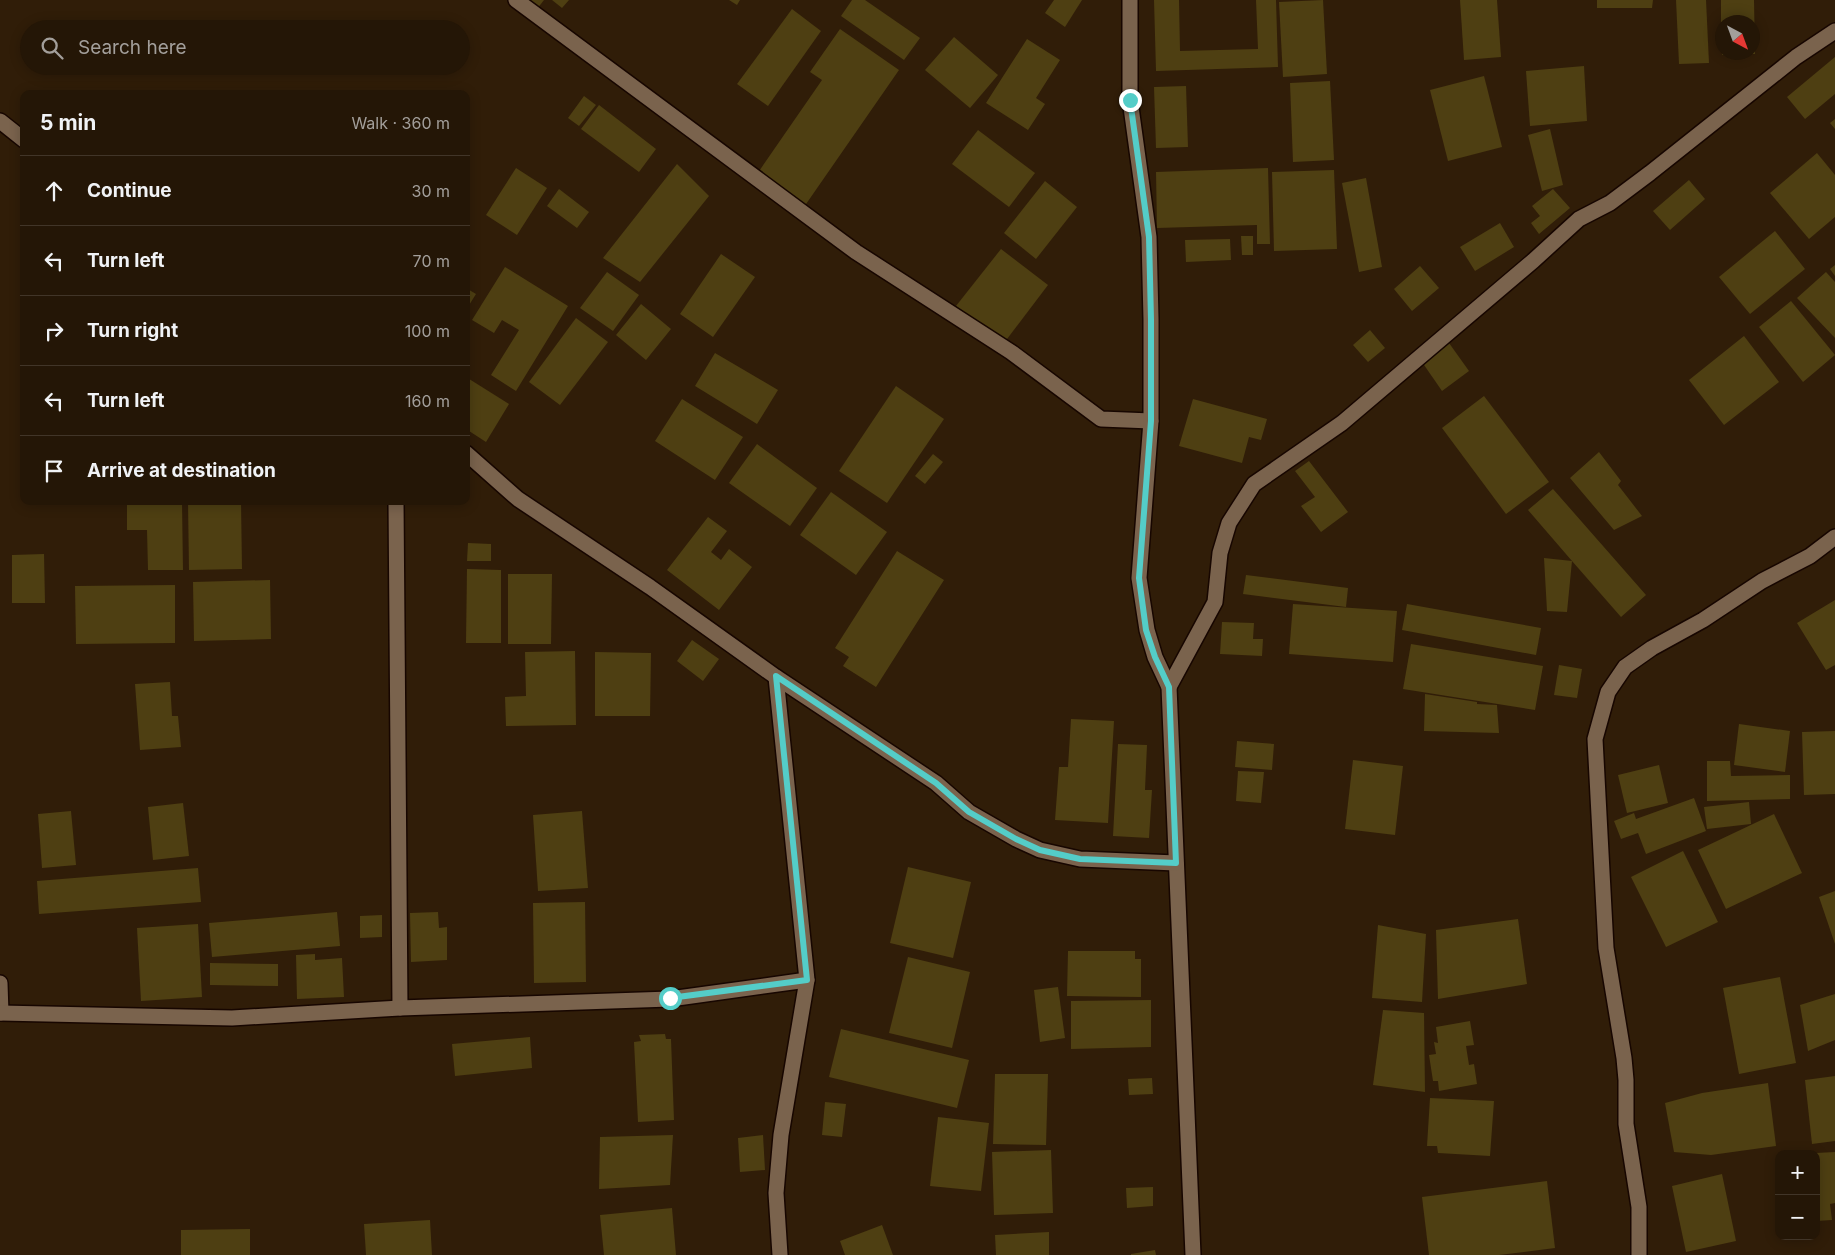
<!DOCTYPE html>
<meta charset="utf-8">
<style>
:root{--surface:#241606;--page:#2c1f10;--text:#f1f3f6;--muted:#a39f9b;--line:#413528}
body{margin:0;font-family:Inter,sans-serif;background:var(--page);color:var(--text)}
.controls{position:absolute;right:15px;bottom:15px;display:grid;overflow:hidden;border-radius:10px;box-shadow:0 2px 12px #0003}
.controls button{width:45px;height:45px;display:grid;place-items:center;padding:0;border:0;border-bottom:1px solid var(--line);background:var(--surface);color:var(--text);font:25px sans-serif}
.compass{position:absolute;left:1715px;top:15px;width:45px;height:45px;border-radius:50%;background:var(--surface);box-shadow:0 2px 12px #0003;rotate:139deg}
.stop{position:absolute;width:15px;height:15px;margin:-11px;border:4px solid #54cdc8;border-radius:50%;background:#fff}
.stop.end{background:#54cdc8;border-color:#fff;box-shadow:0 1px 5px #0008}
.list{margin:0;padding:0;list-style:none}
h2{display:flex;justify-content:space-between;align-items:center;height:65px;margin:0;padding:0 20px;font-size:21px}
h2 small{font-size:16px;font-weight:400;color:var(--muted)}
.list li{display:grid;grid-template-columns:32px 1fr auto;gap:15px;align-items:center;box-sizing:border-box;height:70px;padding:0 20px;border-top:1px solid var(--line)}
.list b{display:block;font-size:19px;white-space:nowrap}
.list em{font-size:16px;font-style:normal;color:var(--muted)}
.icon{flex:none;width:28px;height:28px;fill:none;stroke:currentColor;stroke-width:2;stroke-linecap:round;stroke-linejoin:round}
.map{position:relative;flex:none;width:1835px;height:1255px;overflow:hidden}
.search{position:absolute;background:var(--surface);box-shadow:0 2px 12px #0003;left:20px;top:20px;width:450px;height:55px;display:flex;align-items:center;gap:12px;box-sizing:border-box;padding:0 18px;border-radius:28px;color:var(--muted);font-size:19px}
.panel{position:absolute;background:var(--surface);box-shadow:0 2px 12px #0003;left:20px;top:90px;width:450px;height:415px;border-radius:10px}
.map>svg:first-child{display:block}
.building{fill:#4e3f12}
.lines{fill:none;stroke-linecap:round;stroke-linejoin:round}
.street-casing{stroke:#170600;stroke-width:18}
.street{stroke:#7a634d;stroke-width:15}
.route{stroke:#54cdc8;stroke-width:6}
</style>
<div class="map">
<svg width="1835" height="1255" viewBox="0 0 1835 1255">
<rect width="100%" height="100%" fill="#301d08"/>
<g class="building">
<path d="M 527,0 L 544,0 L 537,9 Z"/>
<path d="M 552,0 L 569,0 L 562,8 Z"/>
<path d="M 729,0 L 740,0 L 737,5 Z"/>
<path d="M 852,0 L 865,0 L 920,38 L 904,60 L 841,16 Z"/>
<path d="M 1054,0 L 1082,0 L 1065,27 L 1045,13 Z"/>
<path d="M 1154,0 L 1179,0 L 1180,51 L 1258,49 L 1256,0 L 1276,0 L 1278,67 L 1156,71 Z"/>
<path d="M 1323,0 L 1327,74 L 1283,77 L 1279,2 Z"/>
<path d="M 1460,0 L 1497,0 L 1501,57 L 1464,60 Z"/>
<path d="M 1597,0 L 1653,0 L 1652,8 L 1597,8 Z"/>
<path d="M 1676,0 L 1706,0 L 1709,63 L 1679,64 Z"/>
<path d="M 1721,0 L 1754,0 L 1755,54 L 1722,55 L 1722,52 L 1752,52 L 1752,22 L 1721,22 Z"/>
<path d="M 792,9 L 821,31 L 768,106 L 737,84 Z"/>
<path d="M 840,29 L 899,70 L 804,207 L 757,174 L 822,80 L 810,72 Z"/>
<path d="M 954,37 L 998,75 L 970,108 L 925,70 Z"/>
<path d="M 1027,39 L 1060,60 L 1036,98 L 1045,104 L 1028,130 L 986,103 Z"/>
<path d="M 1835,57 L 1835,94 L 1805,119 L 1787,97 Z"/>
<path d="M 1584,66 L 1587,121 L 1530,126 L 1526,71 Z"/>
<path d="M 1484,76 L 1502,147 L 1448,161 L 1430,90 Z"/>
<path d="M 1330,81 L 1334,160 L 1293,162 L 1290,83 Z"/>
<path d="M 1186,86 L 1188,147 L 1156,148 L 1154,87 Z"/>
<path d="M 584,96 L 596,105 L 579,126 L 568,118 Z"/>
<path d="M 599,105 L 656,149 L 639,172 L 581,129 Z"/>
<path d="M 1835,119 L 1835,129 L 1830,123 Z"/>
<path d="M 1550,129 L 1563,185 L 1542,191 L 1528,135 Z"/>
<path d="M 978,130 L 1035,173 L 1009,207 L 952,164 Z"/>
<path d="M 1817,153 L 1835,175 L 1835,217 L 1809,239 L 1770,193 Z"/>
<path d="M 677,164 L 709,196 L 640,282 L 603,258 Z"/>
<path d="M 516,168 L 547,188 L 517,235 L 486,215 Z"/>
<path d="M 1268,168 L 1270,244 L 1257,244 L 1257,225 L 1157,228 L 1156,172 Z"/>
<path d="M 1334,170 L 1337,249 L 1274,251 L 1272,172 Z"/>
<path d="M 1366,178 L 1382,267 L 1359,272 L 1342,183 Z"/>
<path d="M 1689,180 L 1705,199 L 1670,230 L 1653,211 Z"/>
<path d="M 1045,181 L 1077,207 L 1036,259 L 1004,233 Z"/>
<path d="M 559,189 L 589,212 L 577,228 L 547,206 Z"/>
<path d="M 1553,189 L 1570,208 L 1539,234 L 1531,223 L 1540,216 L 1532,206 Z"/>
<path d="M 1500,223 L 1514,247 L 1475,271 L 1460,247 Z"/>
<path d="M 1775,231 L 1805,269 L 1750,314 L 1719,277 Z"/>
<path d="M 1241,236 L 1253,236 L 1253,255 L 1242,255 Z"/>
<path d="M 1230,239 L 1231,260 L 1186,262 L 1185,240 Z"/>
<path d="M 1001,249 L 1048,285 L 1004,343 L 956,306 Z"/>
<path d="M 721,254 L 755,277 L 713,337 L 680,314 Z"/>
<path d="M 1835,265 L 1835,276 L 1830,269 Z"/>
<path d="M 1420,266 L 1439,288 L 1412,311 L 1394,289 Z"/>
<path d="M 505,267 L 568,306 L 516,391 L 491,375 L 519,330 L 502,320 L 494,333 L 472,320 Z"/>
<path d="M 607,272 L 639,295 L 613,331 L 580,308 Z"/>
<path d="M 1826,272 L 1835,282 L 1835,338 L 1797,298 Z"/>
<path d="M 466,288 L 476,294 L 466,310 Z"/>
<path d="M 1791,301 L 1835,355 L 1803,382 L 1759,327 Z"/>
<path d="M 641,304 L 671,329 L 646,360 L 616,335 Z"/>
<path d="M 576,318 L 608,342 L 560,405 L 529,382 Z"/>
<path d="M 1370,330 L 1385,348 L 1368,362 L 1353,345 Z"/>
<path d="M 1744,336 L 1779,382 L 1724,425 L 1689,380 Z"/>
<path d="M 1449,343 L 1469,371 L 1442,391 L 1422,362 Z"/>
<path d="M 715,353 L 778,390 L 757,424 L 695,386 Z"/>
<path d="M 466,377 L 509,404 L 486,442 L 466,429 Z"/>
<path d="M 896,386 L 944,419 L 887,503 L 839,471 Z"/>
<path d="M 1484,396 L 1549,482 L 1506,514 L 1442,428 Z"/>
<path d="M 682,399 L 743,437 L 715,480 L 655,441 Z"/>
<path d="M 1193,399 L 1267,419 L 1261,440 L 1249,437 L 1242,463 L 1179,446 Z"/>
<path d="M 757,444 L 817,488 L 790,526 L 729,483 Z"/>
<path d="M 1599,452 L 1621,481 L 1618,485 L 1642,516 L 1614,530 L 1570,478 Z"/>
<path d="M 933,454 L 943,462 L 925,484 L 915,476 Z"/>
<path d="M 1309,461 L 1348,512 L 1321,532 L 1301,506 L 1315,497 L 1295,471 Z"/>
<path d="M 1553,489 L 1646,595 L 1621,617 L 1572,561 L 1567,612 L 1547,611 L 1544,558 L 1572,561 L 1528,510 Z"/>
<path d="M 831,492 L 887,532 L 856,575 L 800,535 Z"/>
<path d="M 127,501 L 182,501 L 183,570 L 148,570 L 147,530 L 127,530 Z"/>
<path d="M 188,501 L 241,501 L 242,569 L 189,570 Z"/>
<path d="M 708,517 L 727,531 L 711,552 L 721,560 L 729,549 L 752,567 L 719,610 L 667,570 Z"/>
<path d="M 468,543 L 491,544 L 491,561 L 467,561 Z"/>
<path d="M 897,551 L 944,580 L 876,687 L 843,666 L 849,657 L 835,648 Z"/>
<path d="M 44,554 L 45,603 L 12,603 L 12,555 Z"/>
<path d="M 467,569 L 501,570 L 501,643 L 466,643 Z"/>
<path d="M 508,574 L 552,574 L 551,644 L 508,644 Z"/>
<path d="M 1246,575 L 1348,588 L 1346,607 L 1243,594 Z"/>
<path d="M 270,580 L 271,639 L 194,641 L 193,582 Z"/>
<path d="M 175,585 L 175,643 L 76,644 L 75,586 Z"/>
<path d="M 1835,600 L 1835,665 L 1826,670 L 1797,623 Z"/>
<path d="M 1293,604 L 1397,611 L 1393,662 L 1289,654 Z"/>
<path d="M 1407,604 L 1541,628 L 1536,655 L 1402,630 Z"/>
<path d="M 1222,622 L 1254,623 L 1253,639 L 1263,639 L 1262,656 L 1220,654 Z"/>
<path d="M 692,640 L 719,659 L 703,681 L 677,661 Z"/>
<path d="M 1411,644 L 1543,666 L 1535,710 L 1403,689 Z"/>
<path d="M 575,651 L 576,725 L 506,726 L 505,697 L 526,696 L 525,652 Z"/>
<path d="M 595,652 L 651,653 L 650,716 L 595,716 Z"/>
<path d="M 1559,665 L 1582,669 L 1577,698 L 1554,695 Z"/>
<path d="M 170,682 L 172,716 L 178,716 L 181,747 L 140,750 L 135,684 Z"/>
<path d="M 1425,694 L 1477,702 L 1477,704 L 1497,705 L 1499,733 L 1424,731 Z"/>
<path d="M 1071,719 L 1114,721 L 1108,823 L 1055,820 L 1059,767 L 1068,767 Z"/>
<path d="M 1739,724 L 1790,731 L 1785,772 L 1734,765 Z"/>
<path d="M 1835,731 L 1835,794 L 1804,795 L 1802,732 Z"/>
<path d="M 1237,741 L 1274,744 L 1272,770 L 1235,767 Z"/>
<path d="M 1118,744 L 1147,745 L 1145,790 L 1152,790 L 1149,838 L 1113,836 Z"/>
<path d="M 1353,760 L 1403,766 L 1395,835 L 1345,829 Z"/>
<path d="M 1707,761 L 1730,761 L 1731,776 L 1790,775 L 1790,799 L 1707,801 Z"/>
<path d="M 1659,765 L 1668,803 L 1627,813 L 1618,775 Z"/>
<path d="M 1238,771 L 1264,772 L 1261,803 L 1236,801 Z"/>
<path d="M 1694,798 L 1706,831 L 1646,854 L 1638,833 L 1621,839 L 1614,821 L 1634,813 L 1636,819 Z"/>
<path d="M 1749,802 L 1751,824 L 1707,829 L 1704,807 Z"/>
<path d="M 183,803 L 189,856 L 153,860 L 148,807 Z"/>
<path d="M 71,811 L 76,865 L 42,868 L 38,814 Z"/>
<path d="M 582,811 L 588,888 L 538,891 L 533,815 Z"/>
<path d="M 1774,814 L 1802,873 L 1726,909 L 1698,850 Z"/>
<path d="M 1683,851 L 1718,922 L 1666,947 L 1631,877 Z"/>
<path d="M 908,867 L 971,882 L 953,958 L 890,943 Z"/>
<path d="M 198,868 L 201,902 L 39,914 L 37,881 Z"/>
<path d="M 1835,891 L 1835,944 L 1819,897 Z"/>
<path d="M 585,902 L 586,982 L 534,983 L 533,903 Z"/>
<path d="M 337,912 L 340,946 L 212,957 L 209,923 Z"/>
<path d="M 438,912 L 439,928 L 447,927 L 447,960 L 411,962 L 410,913 Z"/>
<path d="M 382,915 L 382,937 L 360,938 L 360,916 Z"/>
<path d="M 1518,919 L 1527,984 L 1438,999 L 1436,930 Z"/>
<path d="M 198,924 L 202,997 L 141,1001 L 137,928 Z"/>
<path d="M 1378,925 L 1426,934 L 1422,1002 L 1372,998 Z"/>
<path d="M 1068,951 L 1135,951 L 1135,959 L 1141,959 L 1141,997 L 1067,996 Z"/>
<path d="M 315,954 L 315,960 L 342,958 L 344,997 L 297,999 L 296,955 Z"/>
<path d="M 908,957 L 970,972 L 952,1048 L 889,1033 Z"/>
<path d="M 210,963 L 278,964 L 278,986 L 210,985 Z"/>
<path d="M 1780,977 L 1796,1063 L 1739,1074 L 1723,988 Z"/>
<path d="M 1058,987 L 1065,1038 L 1040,1042 L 1034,990 Z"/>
<path d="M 1835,994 L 1835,1040 L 1808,1051 L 1800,1005 Z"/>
<path d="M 1151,1000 L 1151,1047 L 1071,1049 L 1071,1001 Z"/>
<path d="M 1383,1010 L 1424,1013 L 1425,1092 L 1373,1085 Z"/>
<path d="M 1470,1021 L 1474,1045 L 1466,1046 L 1469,1065 L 1474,1064 L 1477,1084 L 1439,1091 L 1438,1081 L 1433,1081 L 1429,1055 L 1436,1054 L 1434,1042 L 1438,1043 L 1436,1027 Z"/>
<path d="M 841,1029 L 969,1060 L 957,1108 L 829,1077 Z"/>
<path d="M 665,1034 L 666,1039 L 671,1039 L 674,1120 L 638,1122 L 634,1042 L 641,1041 L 639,1035 Z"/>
<path d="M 530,1037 L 532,1068 L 455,1076 L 452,1044 Z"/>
<path d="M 995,1074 L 1048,1074 L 1046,1145 L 993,1144 Z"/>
<path d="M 1835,1076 L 1835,1141 L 1812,1144 L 1805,1080 Z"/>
<path d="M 1152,1078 L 1153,1094 L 1129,1095 L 1128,1079 Z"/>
<path d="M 1768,1083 L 1776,1146 L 1711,1155 L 1674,1152 L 1665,1103 L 1702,1093 Z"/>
<path d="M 1430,1098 L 1494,1101 L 1490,1156 L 1438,1153 L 1437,1146 L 1427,1146 Z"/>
<path d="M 825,1102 L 846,1104 L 842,1137 L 822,1135 Z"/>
<path d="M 938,1117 L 989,1123 L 981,1191 L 930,1186 Z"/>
<path d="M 673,1135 L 670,1185 L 599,1189 L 600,1137 Z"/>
<path d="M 763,1135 L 765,1170 L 740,1172 L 738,1138 Z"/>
<path d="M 1051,1150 L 1053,1213 L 994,1215 L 992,1152 Z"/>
<path d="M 1835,1152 L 1835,1203 L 1830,1204 L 1832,1220 L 1816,1221 L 1816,1153 Z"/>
<path d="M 1722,1174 L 1736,1241 L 1686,1252 L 1672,1186 Z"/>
<path d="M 1547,1181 L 1555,1248 L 1499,1255 L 1429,1255 L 1422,1197 Z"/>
<path d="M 1153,1187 L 1153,1206 L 1127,1208 L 1126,1188 Z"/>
<path d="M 672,1208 L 676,1255 L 604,1255 L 600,1215 Z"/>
<path d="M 430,1220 L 432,1255 L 366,1255 L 364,1224 Z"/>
<path d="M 882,1225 L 893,1255 L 845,1255 L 840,1241 Z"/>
<path d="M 250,1229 L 250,1255 L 181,1255 L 181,1230 Z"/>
<path d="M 1049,1232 L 1049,1255 L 996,1255 L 995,1235 Z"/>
<path d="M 1155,1250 L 1156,1255 L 1131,1255 L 1131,1254 Z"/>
</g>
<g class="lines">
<defs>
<g id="street">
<path d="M 516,0 L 856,252 L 1011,352 L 1101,419 L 1151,421"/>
<path d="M 1130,0 L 1130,100 L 1149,237 L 1151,319 L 1151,421 L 1139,578 L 1147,630 L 1155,657 L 1169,687 L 1193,1255"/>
<path d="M 0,121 L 24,140"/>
<path d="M 466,453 L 518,499 L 650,587 L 776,677 L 936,783 L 969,812 L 1016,839 L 1040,850 L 1080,859 L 1176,863"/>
<path d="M 396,501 L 400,1008"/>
<path d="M 776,677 L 807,980 L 781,1135 L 776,1193 L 780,1255"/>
<path d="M 1169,687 L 1215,602 L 1220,553 L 1229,523 L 1254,484 L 1342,423 L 1533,261 L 1579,219 L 1610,203 L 1650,173 L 1796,57 L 1835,31"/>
<path d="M 0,983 L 1,1013"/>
<path d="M 0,1013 L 232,1018 L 400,1008 L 670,999 L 807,980"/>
<path d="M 1639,1255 L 1639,1207 L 1626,1124 L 1626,1080 L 1624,1058 L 1606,948 L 1595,739 L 1608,692 L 1625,667 L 1652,648 L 1703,620 L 1762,581 L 1810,556 L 1835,537"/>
</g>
</defs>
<use href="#street" class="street-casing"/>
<use href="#street" class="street"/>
</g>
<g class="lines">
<path class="route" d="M 670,998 L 807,980 L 776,676 L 936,783 L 969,812 L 1016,839 L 1040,850 L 1080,859 L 1176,863 L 1169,687 L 1155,657 L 1146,630 L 1139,578 L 1151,421 L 1151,319 L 1149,237 L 1130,100"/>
</g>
</svg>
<div class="controls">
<button>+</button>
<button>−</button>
</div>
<svg class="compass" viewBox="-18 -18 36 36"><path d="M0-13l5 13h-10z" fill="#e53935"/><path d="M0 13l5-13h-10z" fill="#a39f9b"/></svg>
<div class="stop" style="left:670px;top:998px"></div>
<div class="stop end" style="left:1130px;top:100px"></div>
<div class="search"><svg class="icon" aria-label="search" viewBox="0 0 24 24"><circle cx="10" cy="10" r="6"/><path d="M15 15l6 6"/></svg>Search here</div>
<section class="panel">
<h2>5 min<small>Walk · 360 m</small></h2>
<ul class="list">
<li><svg class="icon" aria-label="ahead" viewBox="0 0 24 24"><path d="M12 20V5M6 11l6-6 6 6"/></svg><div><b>Continue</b></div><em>30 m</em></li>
<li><svg class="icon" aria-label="left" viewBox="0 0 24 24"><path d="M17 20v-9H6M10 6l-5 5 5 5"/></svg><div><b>Turn left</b></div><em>70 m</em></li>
<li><svg class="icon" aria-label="right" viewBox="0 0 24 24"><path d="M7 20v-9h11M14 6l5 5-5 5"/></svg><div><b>Turn right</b></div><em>100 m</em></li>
<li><svg class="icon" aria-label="left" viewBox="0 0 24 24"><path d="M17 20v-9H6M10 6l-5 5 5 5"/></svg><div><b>Turn left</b></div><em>160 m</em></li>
<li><svg class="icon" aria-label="arrive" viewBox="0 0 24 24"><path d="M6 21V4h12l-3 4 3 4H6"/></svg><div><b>Arrive at destination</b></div></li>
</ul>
</section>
</div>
